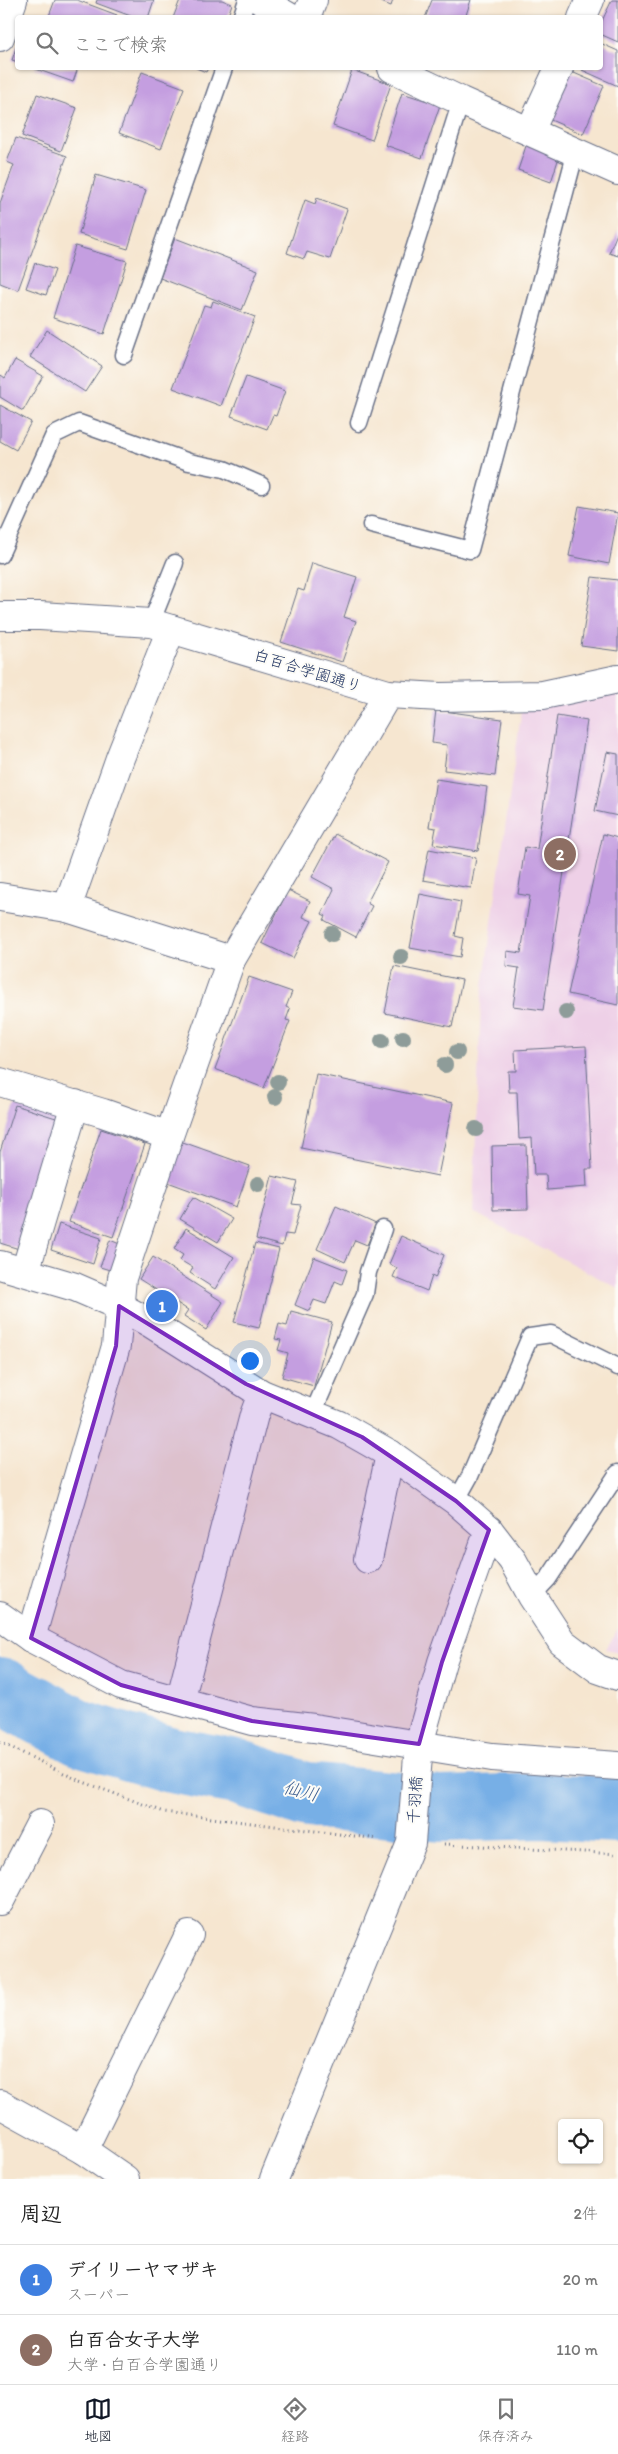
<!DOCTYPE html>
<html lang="ja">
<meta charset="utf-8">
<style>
:root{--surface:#fff;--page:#f6f6f6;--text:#222;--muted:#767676;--line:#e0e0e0;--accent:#111827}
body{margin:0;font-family:Itim,"Klee One",sans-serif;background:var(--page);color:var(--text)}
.controls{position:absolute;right:15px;bottom:15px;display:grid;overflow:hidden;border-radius:5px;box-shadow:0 1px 4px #0004}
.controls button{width:45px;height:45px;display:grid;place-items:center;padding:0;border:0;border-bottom:1px solid var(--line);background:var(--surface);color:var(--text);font:25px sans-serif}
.you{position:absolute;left:249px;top:1360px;width:18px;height:18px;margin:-12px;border:4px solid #fff;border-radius:50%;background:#1a73e8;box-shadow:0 0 0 8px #1a73e833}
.badge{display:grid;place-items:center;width:32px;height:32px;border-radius:50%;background:var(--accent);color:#fff;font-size:16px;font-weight:700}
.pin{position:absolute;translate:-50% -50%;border:2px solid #fff;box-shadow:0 1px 5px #0006}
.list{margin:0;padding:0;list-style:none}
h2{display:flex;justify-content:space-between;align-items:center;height:65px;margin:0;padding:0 20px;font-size:21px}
h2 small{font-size:16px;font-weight:400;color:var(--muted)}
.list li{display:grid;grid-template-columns:32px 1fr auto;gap:15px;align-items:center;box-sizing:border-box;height:70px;padding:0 20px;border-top:1px solid var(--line)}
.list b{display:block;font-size:19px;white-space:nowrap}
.list p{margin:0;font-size:16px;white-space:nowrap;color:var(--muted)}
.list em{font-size:16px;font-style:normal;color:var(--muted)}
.icon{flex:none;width:28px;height:28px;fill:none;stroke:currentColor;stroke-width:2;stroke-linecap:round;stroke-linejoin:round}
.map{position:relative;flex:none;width:618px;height:2179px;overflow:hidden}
.search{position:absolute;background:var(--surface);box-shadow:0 1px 4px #0004;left:15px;right:15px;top:15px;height:55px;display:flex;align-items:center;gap:12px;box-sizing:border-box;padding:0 18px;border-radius:5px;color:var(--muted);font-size:19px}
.sheet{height:205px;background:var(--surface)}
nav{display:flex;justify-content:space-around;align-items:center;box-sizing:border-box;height:70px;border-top:1px solid var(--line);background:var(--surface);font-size:14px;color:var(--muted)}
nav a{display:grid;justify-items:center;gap:2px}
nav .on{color:var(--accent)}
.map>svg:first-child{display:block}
.built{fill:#eed0e7}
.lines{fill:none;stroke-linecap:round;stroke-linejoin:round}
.river{stroke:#77afe6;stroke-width:66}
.building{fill:#c49ee0}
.lane-casing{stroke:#686f86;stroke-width:19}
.street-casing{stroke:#686f86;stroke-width:30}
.path{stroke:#686f86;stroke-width:3;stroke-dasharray:1 4;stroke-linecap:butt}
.lane{stroke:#fff;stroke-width:16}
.street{stroke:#fff;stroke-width:28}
.tree{fill:#8e9c99}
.marked{fill:#7b2cbf;fill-opacity:0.2;stroke:#7b2cbf;stroke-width:4;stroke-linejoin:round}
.labels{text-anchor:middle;stroke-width:4;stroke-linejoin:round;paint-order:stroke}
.street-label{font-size:16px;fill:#1b2f5e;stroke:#fdfcf7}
.water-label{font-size:18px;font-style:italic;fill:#3b5c8e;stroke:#fdfcf7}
</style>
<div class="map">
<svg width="618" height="2179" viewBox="0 0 618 2179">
<rect width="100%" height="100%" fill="#fdfcf7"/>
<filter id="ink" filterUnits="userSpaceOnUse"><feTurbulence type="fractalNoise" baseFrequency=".02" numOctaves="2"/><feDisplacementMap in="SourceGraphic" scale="10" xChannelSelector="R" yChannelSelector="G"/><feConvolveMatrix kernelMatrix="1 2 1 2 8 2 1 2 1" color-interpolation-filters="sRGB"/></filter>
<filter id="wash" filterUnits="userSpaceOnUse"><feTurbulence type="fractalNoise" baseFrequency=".0096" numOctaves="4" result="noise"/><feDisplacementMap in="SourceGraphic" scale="20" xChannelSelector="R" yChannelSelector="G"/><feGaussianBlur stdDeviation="1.12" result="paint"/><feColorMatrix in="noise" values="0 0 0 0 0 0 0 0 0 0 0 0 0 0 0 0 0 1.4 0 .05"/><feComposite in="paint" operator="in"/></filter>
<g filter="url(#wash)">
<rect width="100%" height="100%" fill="#f6e6d0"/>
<g class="built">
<path d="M 618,691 L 618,1288 L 473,1212 L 481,1001 L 522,707 Z"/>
<path d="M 618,1629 L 618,1652 L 606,1649 Z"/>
</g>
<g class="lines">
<path class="river" d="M 0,1690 L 80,1733 L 171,1760 L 237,1772 L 308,1796 L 441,1809 L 542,1806 L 618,1810"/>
</g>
<g id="blocks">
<g class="building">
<path d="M 55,0 L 77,0 L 117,15 L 116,18 L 53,18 L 49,16 Z"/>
<path d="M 97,0 L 154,0 L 148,18 L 136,18 L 96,3 Z"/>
<path d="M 180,0 L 222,0 L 232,4 L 227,18 L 173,18 Z"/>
<path d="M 376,0 L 393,0 L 391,6 Z"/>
<path d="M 432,0 L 471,0 L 465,18 L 425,18 Z"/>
<path d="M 612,0 L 618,0 L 618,42 L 600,34 L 600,25 Z"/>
<path d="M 600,43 L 618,51 L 618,86 L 582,70 L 583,68 L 600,68 Z"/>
<path d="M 17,45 L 18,45 L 18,62 L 12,60 Z"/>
<path d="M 33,68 L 78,68 L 73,82 Z"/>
<path d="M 196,68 L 208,68 L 206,72 Z"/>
<path d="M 352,70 L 391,84 L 372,140 L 333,126 Z"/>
<path d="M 567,70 L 604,86 L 583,134 L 546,118 Z"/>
<path d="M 142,72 L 184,88 L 161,149 L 119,133 Z"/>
<path d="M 402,93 L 440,105 L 422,158 L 385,145 Z"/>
<path d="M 37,94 L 77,108 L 61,151 L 22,136 Z"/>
<path d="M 16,138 L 67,156 L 18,290 L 0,283 L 0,203 L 14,165 L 7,162 Z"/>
<path d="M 528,140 L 561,151 L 551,182 L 518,170 Z"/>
<path d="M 96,175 L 146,190 L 128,249 L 79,234 Z"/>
<path d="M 317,198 L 347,209 L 330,259 L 307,252 L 304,259 L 287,253 L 305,200 L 315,204 Z"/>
<path d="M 618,231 L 618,256 L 609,253 Z"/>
<path d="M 175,238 L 258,270 L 242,310 L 160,278 Z"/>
<path d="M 75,246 L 127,261 L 104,334 L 53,318 Z"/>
<path d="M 35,263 L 55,270 L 46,295 L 26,288 Z"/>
<path d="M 213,301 L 255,317 L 221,406 L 173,388 L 204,305 L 211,307 Z"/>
<path d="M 47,330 L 102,366 L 85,392 L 30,357 Z"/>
<path d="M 15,360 L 43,376 L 23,411 L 0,397 L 0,377 L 1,375 L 5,378 Z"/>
<path d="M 246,377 L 285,391 L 276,416 L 273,415 L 267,429 L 231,416 Z"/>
<path d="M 0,405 L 31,422 L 16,450 L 0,441 Z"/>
<path d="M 579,506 L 618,513 L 609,564 L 569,556 Z"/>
<path d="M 312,563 L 357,577 L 344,617 L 356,621 L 342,662 L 281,642 L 298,589 L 304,591 Z"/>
<path d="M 592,577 L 618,580 L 618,651 L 581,646 Z"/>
<path d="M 436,710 L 502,719 L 495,776 L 444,770 L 447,745 L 432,743 Z"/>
<path d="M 557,716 L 587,721 L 543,1010 L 513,1006 L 519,968 L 506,966 L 507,951 L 521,953 L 530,896 L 518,894 L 525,847 L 537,849 Z"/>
<path d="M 607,752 L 618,754 L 618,816 L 595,811 Z"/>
<path d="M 436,779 L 487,787 L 478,851 L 433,844 L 436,828 L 429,827 Z"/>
<path d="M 335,834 L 388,862 L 367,903 L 372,906 L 356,937 L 324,920 L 326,916 L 322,914 L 334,889 L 312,877 Z"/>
<path d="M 603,834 L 618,838 L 618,1005 L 568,994 Z"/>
<path d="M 429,849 L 476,858 L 471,888 L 423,880 Z"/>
<path d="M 288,890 L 310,901 L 303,917 L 312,921 L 293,958 L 262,943 Z"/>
<path d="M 420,894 L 461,902 L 455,936 L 463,938 L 460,957 L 410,948 Z"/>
<path d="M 394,966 L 462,980 L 452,1027 L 385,1013 Z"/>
<path d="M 249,977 L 292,992 L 286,1007 L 290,1009 L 286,1020 L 290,1021 L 264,1088 L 215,1069 Z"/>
<path d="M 586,1046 L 592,1169 L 586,1169 L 587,1187 L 547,1190 L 546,1175 L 534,1175 L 532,1138 L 519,1139 L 517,1092 L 509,1092 L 508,1071 L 516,1071 L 515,1050 Z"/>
<path d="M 316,1074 L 453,1103 L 438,1176 L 301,1148 Z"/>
<path d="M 15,1105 L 59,1119 L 19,1249 L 0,1243 L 0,1152 Z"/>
<path d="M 101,1129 L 145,1144 L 113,1237 L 69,1222 Z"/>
<path d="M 180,1141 L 250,1166 L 236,1207 L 165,1181 Z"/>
<path d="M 526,1145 L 528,1209 L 493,1210 L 492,1146 Z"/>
<path d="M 272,1176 L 298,1182 L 292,1204 L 301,1205 L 293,1235 L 285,1234 L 282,1246 L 256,1239 Z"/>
<path d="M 193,1197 L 232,1219 L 218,1242 L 180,1219 Z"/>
<path d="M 336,1206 L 376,1224 L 367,1245 L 355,1240 L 345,1262 L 317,1249 Z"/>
<path d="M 59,1224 L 101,1238 L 93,1264 L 51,1250 Z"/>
<path d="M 186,1228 L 234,1257 L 215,1289 L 190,1273 L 193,1268 L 180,1260 L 183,1255 L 174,1249 Z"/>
<path d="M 401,1236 L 444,1255 L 435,1278 L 432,1276 L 427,1291 L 393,1277 L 397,1268 L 389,1264 Z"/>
<path d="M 110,1240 L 122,1245 L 113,1271 L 100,1267 Z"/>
<path d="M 255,1243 L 279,1249 L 259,1328 L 234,1322 Z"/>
<path d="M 153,1257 L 223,1302 L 206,1330 L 184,1316 L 188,1310 L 139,1279 Z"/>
<path d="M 314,1257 L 347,1270 L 342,1284 L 335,1281 L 326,1304 L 314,1300 L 309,1311 L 295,1305 Z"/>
<path d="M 291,1311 L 332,1322 L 314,1386 L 282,1377 L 288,1353 L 278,1350 L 281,1340 L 275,1339 L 279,1324 L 287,1326 Z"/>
</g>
</g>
</g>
<g filter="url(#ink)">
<use href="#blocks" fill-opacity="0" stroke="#686f86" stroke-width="1"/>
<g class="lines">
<defs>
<g id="lane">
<path d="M 241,18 L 247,0"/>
<path d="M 124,355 L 224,68"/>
<path d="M 359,423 L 461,101"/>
<path d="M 371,525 L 470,550 L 576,151"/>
<path d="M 0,555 L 54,435 L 79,423 L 189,462 L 224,469 L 261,485"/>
<path d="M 151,623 L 175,563"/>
<path d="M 312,1415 L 365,1294 L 368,1272 L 383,1229"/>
<path d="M 456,1501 L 470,1476 L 530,1337 L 551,1334 L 618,1367"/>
<path d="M 532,1596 L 548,1579 L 618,1473"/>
</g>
<g id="street">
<path d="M 260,0 L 291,18"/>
<path d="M 306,18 L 313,0"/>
<path d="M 582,18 L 590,0"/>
<path d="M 0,37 L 13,0"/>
<path d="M 392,68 L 461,101 L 618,171"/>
<path d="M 530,131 L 559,68"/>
<path d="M 0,616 L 40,616 L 151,623 L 388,694 L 440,697 L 543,695 L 618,679"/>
<path d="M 0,897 L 67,908 L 231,960"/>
<path d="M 67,908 L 120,758 L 171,629"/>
<path d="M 0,1082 L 103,1113 L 169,1136"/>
<path d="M 0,1265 L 75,1287 L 119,1306 L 150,1323 L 262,1394 L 339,1425 L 390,1454 L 456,1501 L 489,1530 L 513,1561 L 532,1596 L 562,1642 L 598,1669 L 618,1676"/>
<path d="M 25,1272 L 75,1104"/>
<path d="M 368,1559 L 390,1454"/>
<path d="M 0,1616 L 31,1638 L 121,1685 L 252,1721 L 314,1728 L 492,1757 L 618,1766"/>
<path d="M 31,1638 L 116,1346 L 122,1278 L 169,1136 L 231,960 L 388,694"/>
<path d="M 180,1701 L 254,1415 L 262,1394"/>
<path d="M 0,1901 L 40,1824"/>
<path d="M 0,2104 L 83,2150 L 125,2179"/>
<path d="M 83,2150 L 189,1935"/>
<path d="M 274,2179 L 411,1843 L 419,1744 L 442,1662 L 489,1530"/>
</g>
</defs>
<use href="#lane" class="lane-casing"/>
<use href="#street" class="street-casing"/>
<g class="path">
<path d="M 0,1742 L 78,1780 L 164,1812 L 378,1839"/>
<path d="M 444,1844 L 618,1854"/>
</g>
<use href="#lane" class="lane"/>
<use href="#street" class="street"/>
</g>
<g class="tree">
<circle cx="332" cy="934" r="8"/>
<circle cx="401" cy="957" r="8"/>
<circle cx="566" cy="1012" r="8"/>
<circle cx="403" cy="1038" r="8"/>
<circle cx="382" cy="1041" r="8"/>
<circle cx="457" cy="1052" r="8"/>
<circle cx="445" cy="1065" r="8"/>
<circle cx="278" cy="1082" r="8"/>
<circle cx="275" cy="1097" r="8"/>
<circle cx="476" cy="1129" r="8"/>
<circle cx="258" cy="1184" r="8"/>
</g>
</g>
<path class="marked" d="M 119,1306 L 246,1384 L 362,1437 L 456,1501 L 489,1530 L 442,1662 L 419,1744 L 252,1721 L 121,1685 L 31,1638 L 116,1346 Z"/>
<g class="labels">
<g class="street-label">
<text transform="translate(308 670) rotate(17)" y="6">白百合学園通り</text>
<text transform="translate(414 1800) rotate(-86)" y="6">千羽橋</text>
</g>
<g class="water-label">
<text transform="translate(301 1791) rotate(14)" y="6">仙川</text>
</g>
</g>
</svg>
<div class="controls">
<button><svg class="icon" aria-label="locate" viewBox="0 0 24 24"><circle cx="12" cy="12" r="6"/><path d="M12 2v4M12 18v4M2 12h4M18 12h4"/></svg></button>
</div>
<div class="you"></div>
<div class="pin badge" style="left:162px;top:1306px;background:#3f7fe0">1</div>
<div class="pin badge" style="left:560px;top:854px;background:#8d6e63">2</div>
<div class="search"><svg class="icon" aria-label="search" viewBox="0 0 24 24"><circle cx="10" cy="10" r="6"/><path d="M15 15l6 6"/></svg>ここで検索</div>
</div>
<section class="sheet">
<h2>周辺<small>2件</small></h2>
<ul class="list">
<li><span class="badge" style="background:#3f7fe0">1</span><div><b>デイリーヤマザキ</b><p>スーパー</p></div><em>20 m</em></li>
<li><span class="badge" style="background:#8d6e63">2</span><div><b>白百合女子大学</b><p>大学 · 白百合学園通り</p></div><em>110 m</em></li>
</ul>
</section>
<nav>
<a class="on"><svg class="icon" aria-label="map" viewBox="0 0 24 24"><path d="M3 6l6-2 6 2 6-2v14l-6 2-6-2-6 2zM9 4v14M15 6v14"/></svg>地図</a>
<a><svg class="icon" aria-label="directions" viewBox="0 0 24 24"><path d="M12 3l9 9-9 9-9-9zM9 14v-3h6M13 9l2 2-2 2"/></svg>経路</a>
<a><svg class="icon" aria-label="saved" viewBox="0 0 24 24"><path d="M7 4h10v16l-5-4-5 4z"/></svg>保存済み</a>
</nav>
